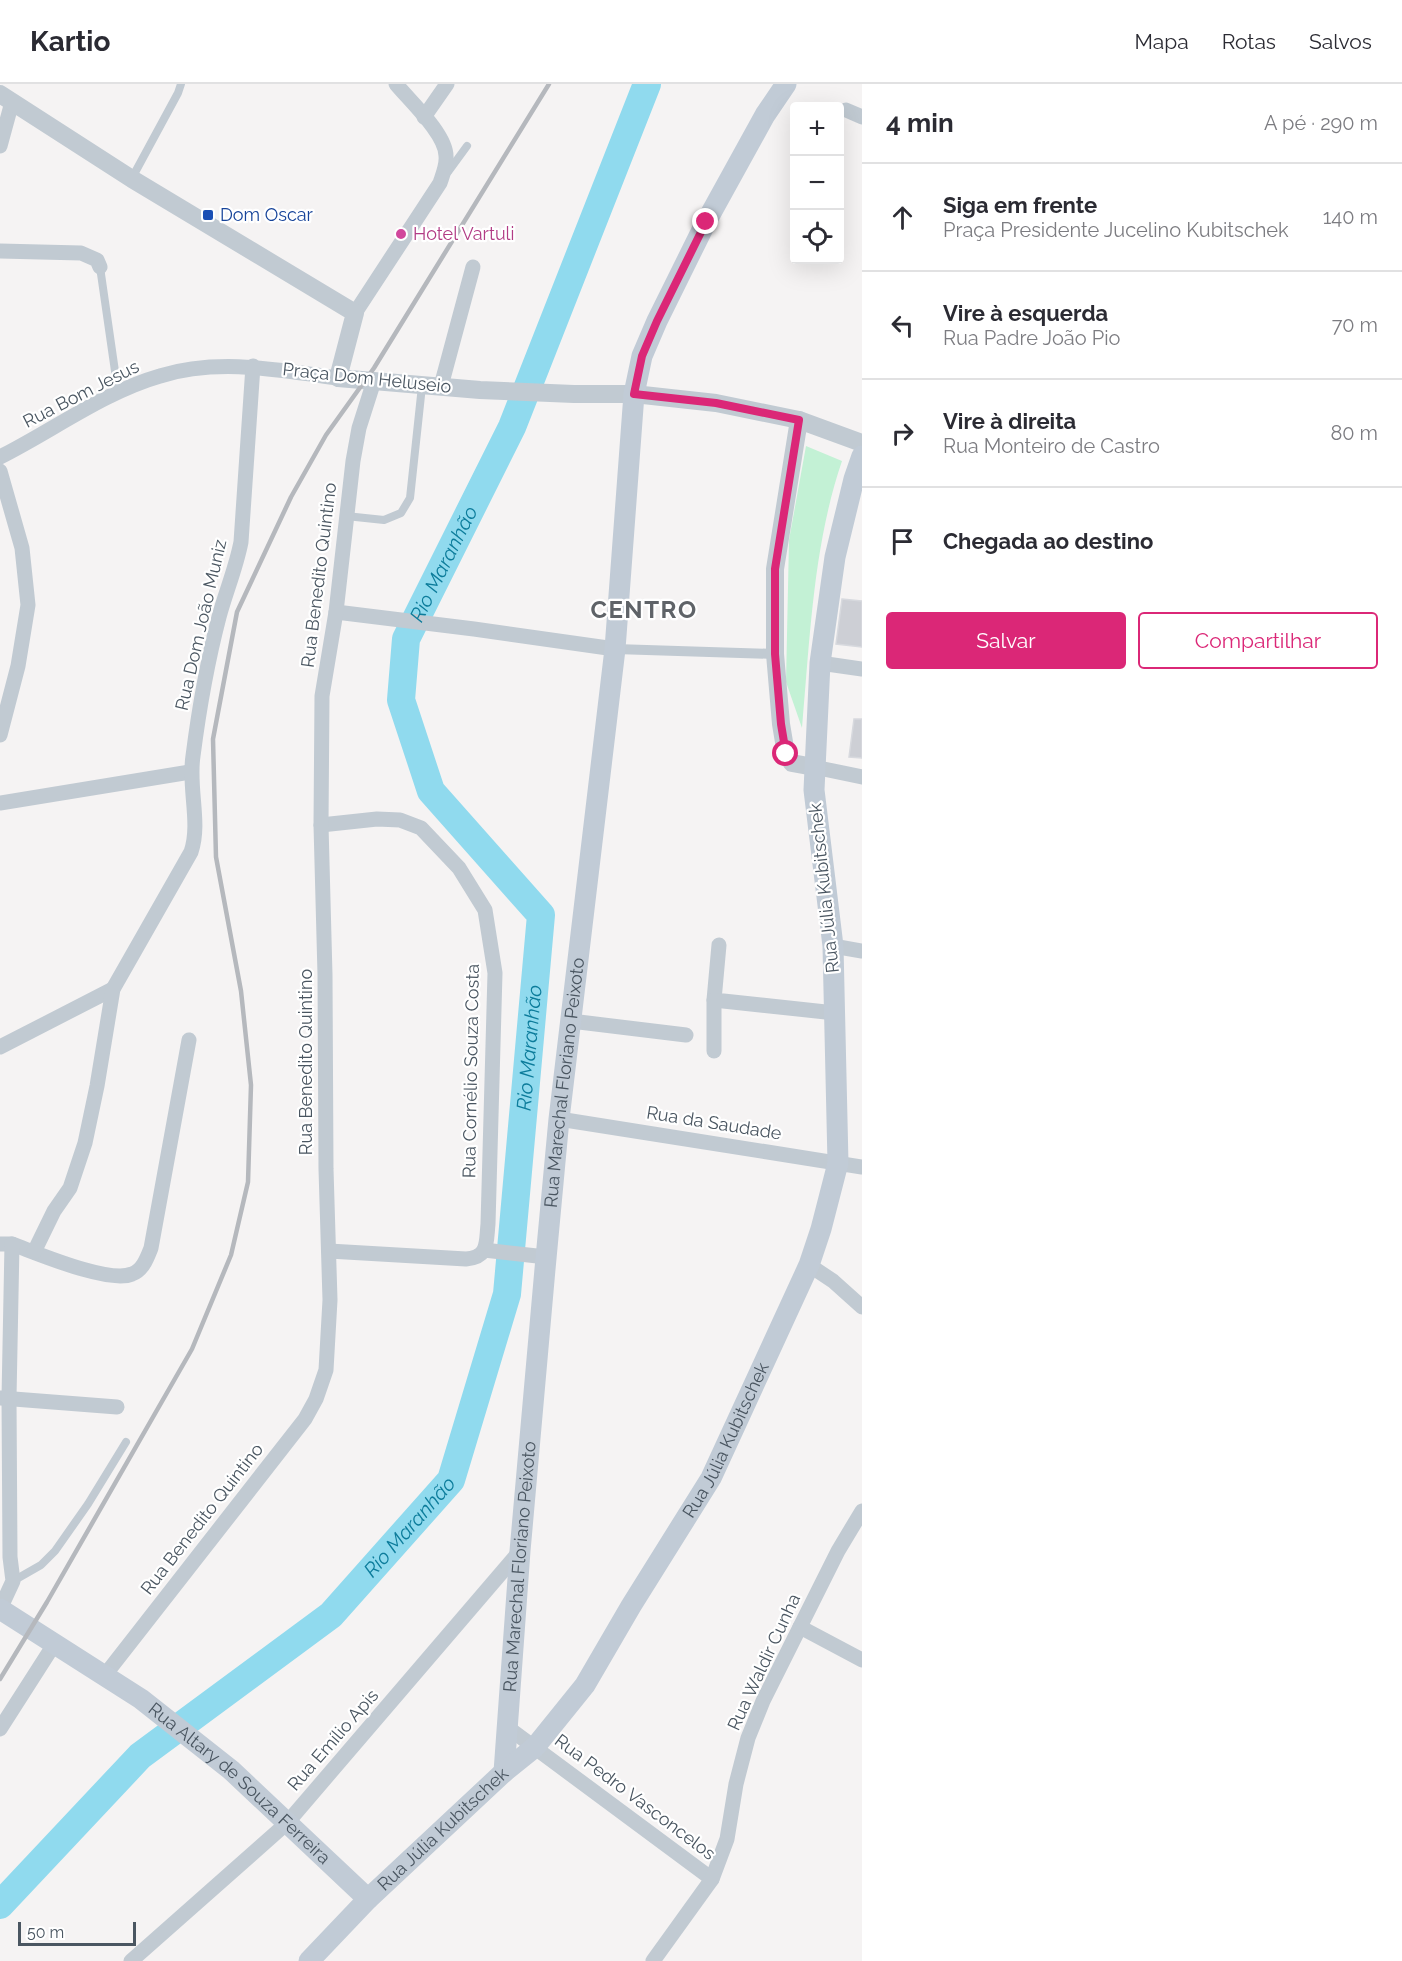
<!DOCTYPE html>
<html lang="pt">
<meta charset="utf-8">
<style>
:root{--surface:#fff;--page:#f7f7f7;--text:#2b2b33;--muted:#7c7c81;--line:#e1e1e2;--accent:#db2777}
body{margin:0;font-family:Raleway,sans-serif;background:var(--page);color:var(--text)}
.controls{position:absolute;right:18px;top:18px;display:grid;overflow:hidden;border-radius:6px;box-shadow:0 6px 24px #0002}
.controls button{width:54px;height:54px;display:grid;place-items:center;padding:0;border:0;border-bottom:2px solid var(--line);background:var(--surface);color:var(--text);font:30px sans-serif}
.scale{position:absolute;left:18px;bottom:15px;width:118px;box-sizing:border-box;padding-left:6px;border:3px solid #4a5661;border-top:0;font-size:16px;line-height:21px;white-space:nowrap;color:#4a5661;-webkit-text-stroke:4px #fff;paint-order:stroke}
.stop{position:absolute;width:18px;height:18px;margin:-14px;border:4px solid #db2777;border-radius:50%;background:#fff}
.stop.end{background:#db2777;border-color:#fff;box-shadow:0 2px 6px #0008}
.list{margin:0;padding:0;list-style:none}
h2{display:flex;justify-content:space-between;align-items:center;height:78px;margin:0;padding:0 24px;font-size:26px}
h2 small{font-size:20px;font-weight:400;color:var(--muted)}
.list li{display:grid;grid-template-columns:39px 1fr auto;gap:18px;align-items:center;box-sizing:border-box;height:108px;padding:0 24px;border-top:2px solid var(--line)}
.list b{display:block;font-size:22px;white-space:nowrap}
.list p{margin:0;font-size:20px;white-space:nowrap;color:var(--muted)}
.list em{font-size:20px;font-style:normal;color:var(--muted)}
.actions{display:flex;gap:12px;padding:18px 24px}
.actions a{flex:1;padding:14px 0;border:2px solid var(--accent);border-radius:6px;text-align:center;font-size:21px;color:var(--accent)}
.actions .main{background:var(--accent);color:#fff}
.icon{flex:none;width:33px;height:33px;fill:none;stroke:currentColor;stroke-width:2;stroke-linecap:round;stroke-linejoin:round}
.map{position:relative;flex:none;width:862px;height:1877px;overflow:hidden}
header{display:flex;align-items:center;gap:36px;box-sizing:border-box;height:84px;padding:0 30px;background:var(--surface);border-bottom:2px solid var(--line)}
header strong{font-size:28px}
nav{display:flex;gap:33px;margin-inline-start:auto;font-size:21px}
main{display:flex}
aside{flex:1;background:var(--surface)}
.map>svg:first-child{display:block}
.green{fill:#c3f1d5}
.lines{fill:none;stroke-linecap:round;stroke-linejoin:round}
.river{stroke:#90daee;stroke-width:28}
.building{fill:#cdcfd5;stroke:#d7d9de;stroke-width:1.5}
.service{stroke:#c1cad2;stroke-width:8}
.pedestrian{stroke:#c1cad2;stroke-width:10}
.minor{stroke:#c1cad2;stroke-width:15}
.tertiary{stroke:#c1cad2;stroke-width:18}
.secondary{stroke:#c1cbd6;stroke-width:21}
.rail{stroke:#b5b8bd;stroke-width:4.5}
.route{stroke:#db2777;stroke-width:8}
.transit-dot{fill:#1a4fb4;stroke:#fff;stroke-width:2}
.hotel-dot{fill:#d1479c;stroke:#fff;stroke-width:2}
.labels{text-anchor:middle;stroke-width:4.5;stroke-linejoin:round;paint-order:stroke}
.transit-label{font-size:18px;fill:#164399;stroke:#fff;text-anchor:start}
.hotel-label{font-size:18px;fill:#b23c85;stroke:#fff;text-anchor:start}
.street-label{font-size:18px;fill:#4a5661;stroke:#fff}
.water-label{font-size:20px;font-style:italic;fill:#0c7c9b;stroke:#fff}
.district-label{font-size:24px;font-weight:bold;letter-spacing:1.5px;fill:#5f6368;stroke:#fff}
</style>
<header>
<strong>Kartio</strong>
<nav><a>Mapa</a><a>Rotas</a><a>Salvos</a></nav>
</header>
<main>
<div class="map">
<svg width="862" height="1877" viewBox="0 0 862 1877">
<rect width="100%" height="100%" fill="#f5f3f3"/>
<path class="green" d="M 806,362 L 842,377 C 813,462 810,555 802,644 L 786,598 L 789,456 Z"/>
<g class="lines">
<path class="river" id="s1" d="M 0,1821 L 140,1672 L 331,1531 L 451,1396 L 507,1210 L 541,831 L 431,707 L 401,616 L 406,555 L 512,343 L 647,0"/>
</g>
<g class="building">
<path d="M 842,515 L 862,517 L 862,563 L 836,560 Z"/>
<path d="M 854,635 L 862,635 L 862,674 L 849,673 Z"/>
</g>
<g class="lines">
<g class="service">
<path d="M 448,88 L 467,62"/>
<path d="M 132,94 L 178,9 L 181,0"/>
<path d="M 100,183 L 118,308"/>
<path d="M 346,432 L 384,436 L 401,429 L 410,414 L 422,302"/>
<path d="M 13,1497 L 41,1481 L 55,1467 L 88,1420 L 126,1358"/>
</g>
<path class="pedestrian" d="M 615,565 L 775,570"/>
<g class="minor">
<path d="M 846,26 L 862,33"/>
<path d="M 424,33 L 447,0"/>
<path d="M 0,62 L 12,18"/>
<path d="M 0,167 L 81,169 L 97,176 L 100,183"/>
<path d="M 355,229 L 440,99 C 443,90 447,81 446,72 C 446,50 410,17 396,0"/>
<path d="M 441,302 L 473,183"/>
<path d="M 0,373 C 52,347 104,308 160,292 C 218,274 279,286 338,294"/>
<path d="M 0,387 L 22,464 L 28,521 L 18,582 L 0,651"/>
<path d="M 336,528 L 474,545 L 615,565"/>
<path d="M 820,579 L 862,585"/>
<path d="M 814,683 L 862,693"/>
<path d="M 0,719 L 190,688"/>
<path d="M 321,741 L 377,735 L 400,736 L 421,744 L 459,784 L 485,826 L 495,889 L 488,1140 C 486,1159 489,1173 466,1175 L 329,1167"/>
<path d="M 719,861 L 714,916 L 835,929"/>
<path d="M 833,862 L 862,867"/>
<path d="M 571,937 L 686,951"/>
<path d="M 0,963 L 113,905"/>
<path d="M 714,967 L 714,916"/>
<path d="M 559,1035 L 862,1083"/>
<path d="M 0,1160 L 12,1160 C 37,1169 109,1200 132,1190 C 143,1186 147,1174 151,1164 L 189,956"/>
<path d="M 484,1166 L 546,1173"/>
<path d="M 34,1168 L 54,1127 L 70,1104 L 85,1059 L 97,1002 L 113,905 L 191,768 C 201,739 188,704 193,672 C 199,625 207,579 219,533 C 226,507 236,484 241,458 L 253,282"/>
<path d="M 809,1181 L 833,1197 L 862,1223"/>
<path d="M 1,1314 L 117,1323"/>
<path d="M 0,1525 L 13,1497 L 10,1473 L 9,1314 L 12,1160"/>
<path d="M 800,1543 L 862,1576"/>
<path d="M 105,1591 L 305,1335 L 316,1315 L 326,1286 L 330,1216 L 326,1085 L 325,891 L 321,741 L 322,612 L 336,528 L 353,377 L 359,344 L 374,297"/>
<path d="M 507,1643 L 712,1795"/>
<path d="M 0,1645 L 55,1559"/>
<path d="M 131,1877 L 287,1739 L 520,1467"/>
<path d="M 653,1877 L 712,1795 L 727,1755 L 736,1700 L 748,1654 L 763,1617 L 838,1467 L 862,1427"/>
</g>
<g class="tertiary">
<path d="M 0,10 L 132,95 L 355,229 L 338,294 L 480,306 L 574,310 L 634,310 L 716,319 L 799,336 L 862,359"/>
<path d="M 799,336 L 775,485 L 775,570 L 781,640 L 786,670 L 792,679 L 814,683"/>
</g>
<g class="secondary">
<path id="s2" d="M 0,1525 L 141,1615 L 231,1686 L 368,1815"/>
<path id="s3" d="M 504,1688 L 520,1467 L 545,1185 L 559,1035 L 615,565 L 634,310 L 642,272 L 657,237 L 706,138 L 765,31 L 786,0"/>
<path id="s4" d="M 309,1877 L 368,1815 L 504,1688 L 535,1663 L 585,1601 L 631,1522 L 711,1394 L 809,1181 L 821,1145 L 838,1079 L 833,862 L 814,706 L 820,579 L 835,473 L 854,395 L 862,372"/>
</g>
<path class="rail" d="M 0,1595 L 47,1518 L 192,1265 L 231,1171 L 248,1098 L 251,1001 L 241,907 L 216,773 L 213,655 L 237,528 L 291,413 L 326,351 L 374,284 L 549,0"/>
</g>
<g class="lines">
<path class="route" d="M 706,138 L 657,237 L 642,272 L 634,310 L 716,319 L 799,336 L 775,485 L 775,570 L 781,640 L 786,670"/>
</g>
<rect class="transit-dot" x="202" y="125" width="12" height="12" rx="3"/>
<circle class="hotel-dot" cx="401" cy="150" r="6"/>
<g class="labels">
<g class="transit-label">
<text x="220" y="137">Dom Oscar</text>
</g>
<g class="hotel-label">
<text x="413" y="156">Hotel Vartuli</text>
</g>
<g class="street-label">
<text transform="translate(367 294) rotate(6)" y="6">Praça Dom Heluseio</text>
<text transform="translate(81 310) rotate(-27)" y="6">Rua Bom Jesus</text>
<text transform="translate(319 491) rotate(-83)" y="6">Rua Benedito Quintino</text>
<text transform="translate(201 541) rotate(-77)" y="6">Rua Dom João Muniz</text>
<text transform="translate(824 804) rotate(-96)" y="6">Rua Júlia Kubitschek</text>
<text transform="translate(306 978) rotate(-90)" y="6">Rua Benedito Quintino</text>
<text transform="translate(471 987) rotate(-89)" y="6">Rua Cornélio Souza Costa</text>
<text dy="6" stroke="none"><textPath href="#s3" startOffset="692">Rua Marechal Floriano Peixoto</textPath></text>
<text transform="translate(714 1039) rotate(9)" y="6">Rua da Saudade</text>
<text dy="6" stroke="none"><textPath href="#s4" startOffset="674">Rua Júlia Kubitschek</textPath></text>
<text transform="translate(202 1435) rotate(-52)" y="6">Rua Benedito Quintino</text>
<text dy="6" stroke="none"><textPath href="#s3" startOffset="206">Rua Marechal Floriano Peixoto</textPath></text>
<text transform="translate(764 1578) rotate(-65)" y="6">Rua Waldir Cunha</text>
<text transform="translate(333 1656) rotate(-49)" y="6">Rua Emílio Apis</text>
<text dy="6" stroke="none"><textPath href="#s2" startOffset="297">Rua Altary de Souza Ferreira</textPath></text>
<text transform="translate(635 1713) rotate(37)" y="6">Rua Pedro Vasconcelos</text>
<text dy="6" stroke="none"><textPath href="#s4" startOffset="188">Rua Júlia Kubitschek</textPath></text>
</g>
<g class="water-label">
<text dy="7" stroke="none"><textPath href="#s1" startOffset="1604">Rio Maranhão</textPath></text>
<text dy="7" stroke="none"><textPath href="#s1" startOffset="1064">Rio Maranhão</textPath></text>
<text dy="7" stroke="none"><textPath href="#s1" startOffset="560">Rio Maranhão</textPath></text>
</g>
<g class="district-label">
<text x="644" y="534">CENTRO</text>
</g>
</g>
</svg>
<div class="controls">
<button>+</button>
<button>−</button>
<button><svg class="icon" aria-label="locate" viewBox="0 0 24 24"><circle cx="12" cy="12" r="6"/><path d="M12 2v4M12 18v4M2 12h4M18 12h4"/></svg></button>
</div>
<div class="scale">50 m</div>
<div class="stop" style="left:786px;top:670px"></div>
<div class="stop end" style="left:706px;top:138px"></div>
</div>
<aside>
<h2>4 min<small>A pé · 290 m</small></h2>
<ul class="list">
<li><svg class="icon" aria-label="ahead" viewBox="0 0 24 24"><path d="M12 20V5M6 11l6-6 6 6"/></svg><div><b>Siga em frente</b><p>Praça Presidente Jucelino Kubitschek</p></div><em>140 m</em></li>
<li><svg class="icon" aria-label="left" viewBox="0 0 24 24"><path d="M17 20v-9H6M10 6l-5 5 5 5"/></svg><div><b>Vire à esquerda</b><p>Rua Padre João Pio</p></div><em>70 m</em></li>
<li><svg class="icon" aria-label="right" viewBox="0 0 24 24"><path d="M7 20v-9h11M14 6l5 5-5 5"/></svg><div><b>Vire à direita</b><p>Rua Monteiro de Castro</p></div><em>80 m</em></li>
<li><svg class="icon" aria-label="arrive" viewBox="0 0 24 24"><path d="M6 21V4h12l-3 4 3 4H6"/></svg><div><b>Chegada ao destino</b></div></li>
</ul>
<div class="actions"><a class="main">Salvar</a><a>Compartilhar</a></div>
</aside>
</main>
